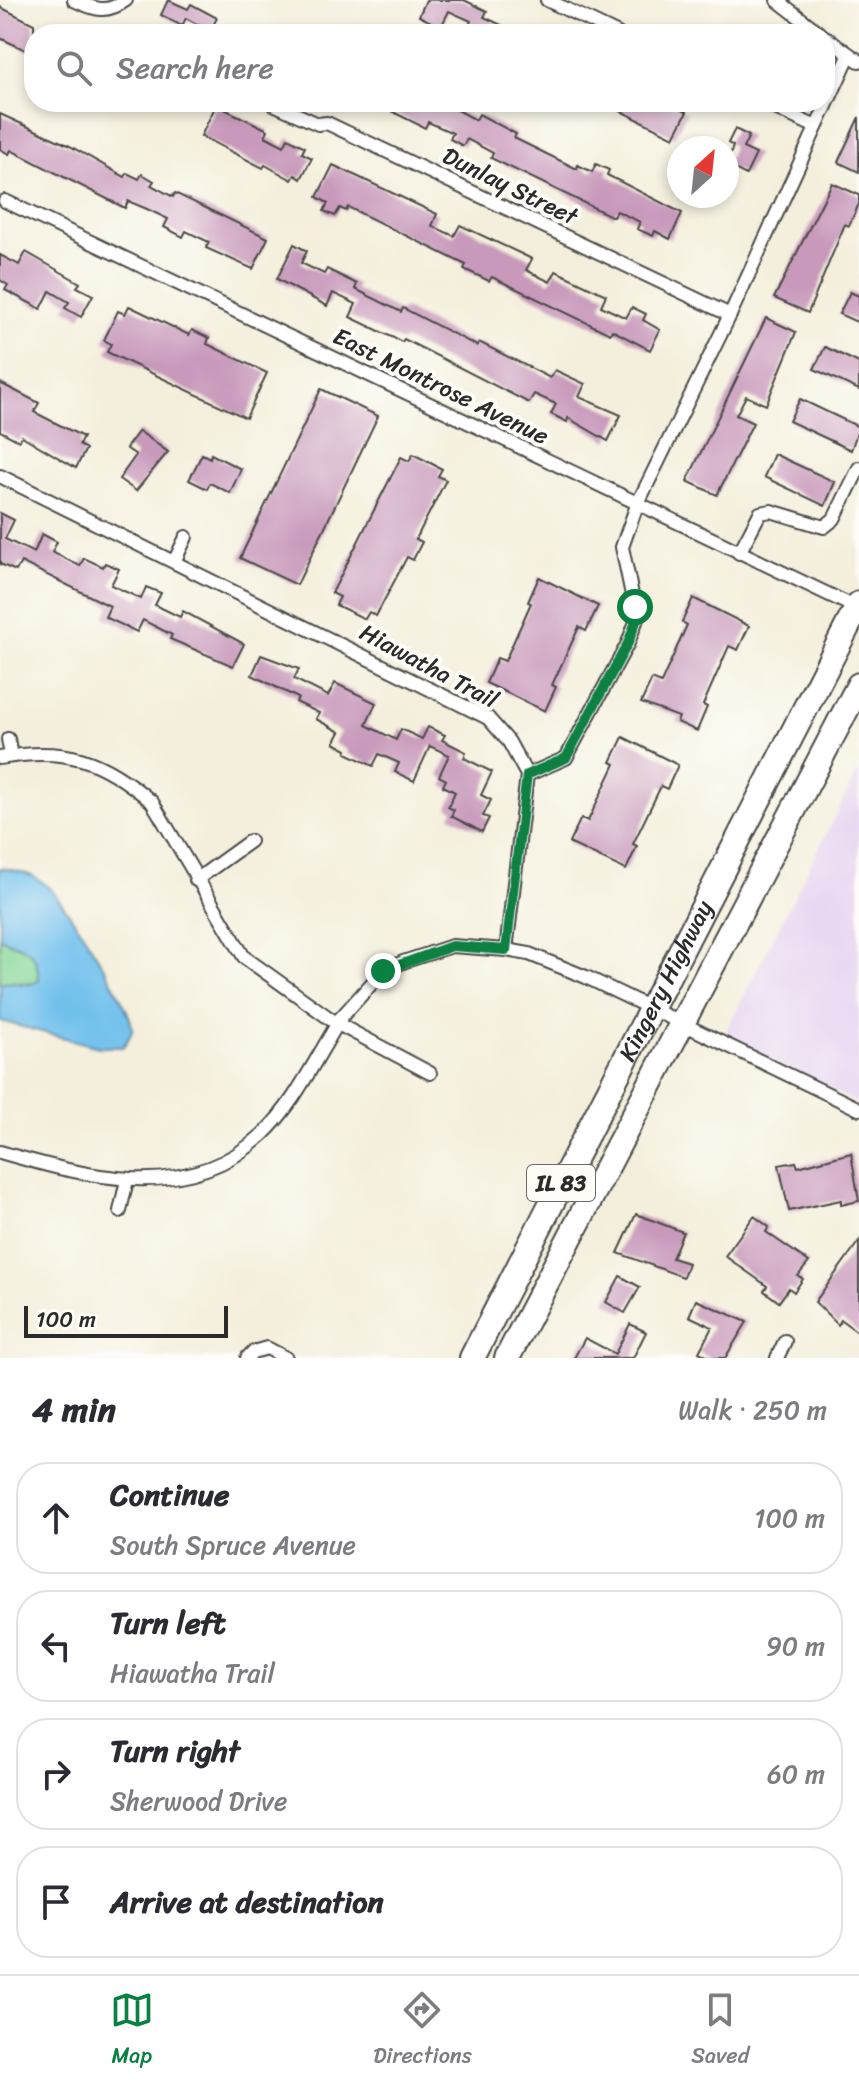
<!DOCTYPE html>
<meta charset="utf-8">
<style>
:root{--surface:#fff;--page:#f2f2f3;--text:#2b2b33;--muted:#7c7c81;--line:#e1e1e2;--accent:#0b8043}
body{margin:0;font-family:Sriracha,sans-serif;background:var(--page);color:var(--text)}
.compass{position:absolute;left:667px;top:136px;width:72px;height:72px;border-radius:50%;background:var(--surface);box-shadow:0 4px 12px #0003;rotate:27deg}
.scale{position:absolute;left:24px;bottom:20px;width:204px;box-sizing:border-box;padding-left:8px;border:4px solid #2b2b2b;border-top:0;font-size:22px;line-height:28px;white-space:nowrap;color:#2b2b2b;-webkit-text-stroke:6px #fdfcf7;paint-order:stroke}
.stop{position:absolute;width:24px;height:24px;margin:-18px;border:6px solid #0b8043;border-radius:50%;background:#fff}
.stop.end{background:#0b8043;border-color:#fff;box-shadow:0 2px 8px #0008}
.list{margin:0;padding:0;list-style:none}
h2{display:flex;justify-content:space-between;align-items:center;height:104px;margin:0;padding:0 32px;font-size:34px}
h2 small{font-size:26px;font-weight:400;color:var(--muted)}
.list li{display:grid;grid-template-columns:52px 1fr auto;gap:24px;align-items:center;box-sizing:border-box;height:112px;margin:0 16px 16px;padding:0 16px;border:2px solid var(--line);border-radius:32px}
.list b{display:block;font-size:30px;white-space:nowrap}
.list p{margin:0;font-size:26px;white-space:nowrap;color:var(--muted)}
.list em{font-size:26px;font-style:normal;color:var(--muted)}
.icon{flex:none;width:44px;height:44px;fill:none;stroke:currentColor;stroke-width:2;stroke-linecap:round;stroke-linejoin:round}
.map{position:relative;flex:none;width:859px;height:1358px;overflow:hidden}
.search{position:absolute;background:var(--surface);box-shadow:0 4px 12px #0003;left:24px;right:24px;top:24px;height:88px;display:flex;align-items:center;gap:20px;box-sizing:border-box;padding:0 28px;border-radius:32px;color:var(--muted);font-size:30px}
.sheet{height:616px;background:var(--surface)}
nav{display:flex;justify-content:space-around;align-items:center;box-sizing:border-box;height:112px;border-top:2px solid var(--line);background:var(--surface);font-size:22px;color:var(--muted)}
nav a{display:grid;justify-items:center;gap:4px}
nav .on{color:var(--accent)}
.map>svg:first-child{display:block}
.built{fill:#e5d3f1}
.green{fill:#86d798;stroke:#588162;stroke-width:2}
.water{fill:#72c1ed;stroke:#4e768c;stroke-width:2}
.building{fill:#c899bb}
.lines{fill:none;stroke-linecap:round;stroke-linejoin:round}
.street-casing{stroke:#494846;stroke-width:16}
.highway-casing{stroke:#494846;stroke-width:28}
.street{stroke:#fff;stroke-width:12}
.highway{stroke:#fff;stroke-width:24}
.route{stroke:#0b8043;stroke-width:10}
.labels{text-anchor:middle;stroke-width:8;stroke-linejoin:round;paint-order:stroke}
.shield{fill:#fdfcf7;stroke:#6a6a68;stroke-width:2}
.shield-label{font-size:22px;font-weight:bold;fill:#2b2b2b}
.street-label{font-size:24px;fill:#2b2b2b;stroke:#fdfcf7}
</style>
<div class="map">
<svg width="859" height="1358" viewBox="0 0 859 1358">
<rect width="100%" height="100%" fill="#fdfcf7"/>
<filter id="ink" filterUnits="userSpaceOnUse"><feTurbulence type="fractalNoise" baseFrequency=".0125" numOctaves="2"/><feDisplacementMap in="SourceGraphic" scale="16" xChannelSelector="R" yChannelSelector="G"/><feConvolveMatrix kernelMatrix="1 2 1 2 8 2 1 2 1" color-interpolation-filters="sRGB"/></filter>
<filter id="wash" filterUnits="userSpaceOnUse"><feTurbulence type="fractalNoise" baseFrequency=".006" numOctaves="4" result="noise"/><feDisplacementMap in="SourceGraphic" scale="32" xChannelSelector="R" yChannelSelector="G"/><feGaussianBlur stdDeviation="1.8" result="paint"/><feColorMatrix in="noise" values="0 0 0 0 0 0 0 0 0 0 0 0 0 0 0 0 0 1.4 0 .05"/><feComposite in="paint" operator="in"/></filter>
<g filter="url(#wash)">
<rect width="100%" height="100%" fill="#f4efdc"/>
<path class="built" d="M 859,769 L 859,1104 L 723,1037 Z"/>
<path class="green" d="M 0,938 C 27,949 37,948 39,980 L 35,984 L 7,981 L 0,984 Z"/>
<path class="water" d="M 0,868 C 18,871 32,873 46,885 C 64,900 134,1009 132,1030 C 131,1036 126,1042 123,1047 L 99,1047 L 0,1021 L 0,984 C 13,978 28,990 39,980 C 37,947 27,950 0,938 Z"/>
<g id="blocks">
<g class="building">
<path d="M 168,0 L 188,9 L 191,4 L 217,18 L 210,31 L 186,18 L 182,26 L 161,15 Z"/>
<path d="M 426,0 L 464,0 L 487,11 L 484,17 L 521,34 L 465,34 L 471,21 L 449,11 L 441,27 L 419,16 Z"/>
<path d="M 0,7 L 34,24 L 34,54 L 0,38 Z"/>
<path d="M 373,102 L 452,102 L 450,106 L 476,120 L 479,114 L 516,134 L 514,138 L 577,169 L 578,165 L 592,172 L 596,164 L 609,170 L 607,175 L 682,213 L 670,239 L 655,231 L 653,236 L 637,229 L 640,222 L 617,211 L 613,217 L 491,158 L 493,153 L 467,139 L 463,146 L 450,139 L 453,133 L 428,122 L 425,128 Z"/>
<path d="M 602,102 L 674,102 L 672,105 L 687,112 L 674,137 Z"/>
<path d="M 216,105 L 268,130 L 265,136 L 284,146 L 288,138 L 305,147 L 302,153 L 312,158 L 301,179 L 295,175 L 292,180 L 265,165 L 263,168 L 201,136 Z"/>
<path d="M 0,114 L 68,145 L 125,177 L 127,173 L 139,179 L 142,174 L 154,181 L 151,185 L 173,197 L 175,193 L 268,238 L 253,269 L 206,248 L 209,242 L 186,231 L 183,237 L 164,227 L 168,219 L 147,209 L 128,201 L 125,208 L 11,150 L 9,154 L 0,149 Z"/>
<path d="M 859,117 L 859,172 L 838,162 Z"/>
<path d="M 735,129 L 749,136 L 743,148 L 756,154 L 746,175 L 727,165 L 733,146 L 728,143 Z"/>
<path d="M 333,165 L 437,214 L 432,226 L 454,236 L 460,225 L 532,259 L 526,270 L 550,282 L 556,271 L 606,295 L 601,306 L 626,318 L 632,307 L 646,314 L 643,320 L 660,330 L 650,350 L 612,330 L 610,334 L 492,277 L 489,281 L 464,269 L 466,265 L 348,207 L 346,211 L 340,208 L 335,216 L 324,211 L 328,203 L 317,197 Z"/>
<path d="M 832,183 L 859,195 L 859,204 L 849,226 L 845,224 L 808,313 L 774,298 Z"/>
<path d="M 294,244 L 307,251 L 301,263 L 324,274 L 327,269 L 357,284 L 355,289 L 401,312 L 403,308 L 477,346 L 479,342 L 550,378 L 555,370 L 585,384 L 579,397 L 621,415 L 608,441 L 568,418 L 567,422 L 551,414 L 556,404 L 534,394 L 529,403 L 404,339 L 402,342 L 350,317 L 356,304 L 333,293 L 327,306 L 277,279 Z"/>
<path d="M 26,252 L 80,283 L 77,287 L 93,295 L 81,317 L 65,308 L 69,302 L 50,291 L 41,309 L 5,290 L 8,285 L 0,280 L 0,255 L 19,265 Z"/>
<path d="M 850,292 L 859,296 L 859,323 L 839,314 Z"/>
<path d="M 129,306 L 189,335 L 192,330 L 209,338 L 207,344 L 267,373 L 246,418 L 107,352 L 111,344 L 104,340 L 118,311 L 125,314 Z"/>
<path d="M 766,318 L 796,332 L 766,405 L 746,396 L 736,415 L 753,423 L 717,495 L 687,481 Z"/>
<path d="M 825,347 L 859,363 L 859,390 L 814,369 Z"/>
<path d="M 0,383 L 39,403 L 34,412 L 83,437 L 79,445 L 86,449 L 76,468 L 22,436 L 19,441 L 0,431 Z"/>
<path d="M 321,389 L 378,416 L 297,585 L 240,558 Z"/>
<path d="M 800,399 L 859,427 L 851,450 L 789,421 Z"/>
<path d="M 139,431 L 168,452 L 136,491 L 119,479 L 136,455 L 126,448 Z"/>
<path d="M 202,454 L 210,458 L 211,454 L 241,469 L 230,493 L 210,483 L 207,489 L 189,480 Z"/>
<path d="M 413,454 L 442,469 L 438,476 L 446,480 L 416,539 L 422,542 L 413,560 L 407,557 L 376,616 L 369,612 L 365,619 L 336,605 L 340,597 L 332,593 L 401,457 L 409,461 Z"/>
<path d="M 774,454 L 835,482 L 825,506 L 764,477 Z"/>
<path d="M 0,513 L 14,520 L 5,539 L 34,553 L 42,534 L 57,542 L 52,552 L 80,566 L 84,558 L 103,567 L 105,563 L 119,569 L 111,585 L 141,599 L 146,587 L 161,593 L 155,605 L 180,617 L 183,611 L 244,644 L 233,666 L 170,639 L 172,635 L 143,620 L 137,632 L 105,617 L 110,606 L 21,562 L 16,571 L 0,564 Z"/>
<path d="M 539,577 L 598,606 L 586,631 L 579,627 L 552,685 L 556,687 L 545,711 L 486,683 L 497,658 L 505,661 L 531,603 L 528,602 Z"/>
<path d="M 693,598 L 749,626 L 738,650 L 729,646 L 703,705 L 707,707 L 697,731 L 677,722 L 679,717 L 641,703 L 652,679 L 661,683 L 687,625 L 682,622 Z"/>
<path d="M 261,655 L 299,669 L 294,679 L 328,696 L 335,683 L 376,703 L 366,725 L 396,740 L 401,729 L 422,739 L 428,727 L 445,735 L 442,740 L 466,752 L 464,758 L 492,772 L 481,795 L 491,800 L 483,816 L 489,818 L 482,832 L 451,816 L 454,810 L 448,807 L 455,792 L 443,786 L 446,780 L 439,776 L 449,755 L 430,746 L 414,781 L 395,772 L 399,763 L 379,754 L 373,766 L 346,753 L 347,750 L 334,743 L 340,732 L 316,719 L 319,713 L 296,702 L 298,698 L 252,675 Z"/>
<path d="M 623,737 L 678,765 L 667,789 L 661,786 L 633,844 L 637,846 L 626,870 L 569,843 L 581,818 L 588,821 L 615,764 L 611,762 Z"/>
<path d="M 851,1153 L 859,1201 L 841,1205 L 841,1200 L 789,1211 L 779,1165 L 796,1162 L 798,1167 Z"/>
<path d="M 636,1214 L 683,1232 L 672,1258 L 688,1263 L 683,1277 L 618,1253 Z"/>
<path d="M 754,1216 L 769,1227 L 766,1232 L 809,1262 L 798,1276 L 803,1279 L 794,1292 L 789,1288 L 779,1302 L 764,1291 L 767,1286 L 725,1256 Z"/>
<path d="M 859,1241 L 859,1333 L 841,1320 L 838,1325 L 815,1302 Z"/>
<path d="M 620,1276 L 640,1287 L 625,1313 L 606,1302 Z"/>
<path d="M 696,1300 L 747,1322 L 725,1358 L 710,1358 L 699,1352 L 712,1327 L 689,1316 Z"/>
<path d="M 630,1324 L 646,1332 L 633,1358 L 574,1358 L 585,1338 L 615,1354 Z"/>
</g>
</g>
</g>
<g filter="url(#ink)">
<use href="#blocks" fill-opacity="0" stroke="#494846" stroke-width="2"/>
<g class="lines">
<defs>
<g id="street">
<path d="M 74,0 C 95,10 107,14 126,0"/>
<path d="M 547,0 L 618,34"/>
<path d="M 777,0 L 821,34"/>
<path d="M 825,37 L 859,61"/>
<path d="M 269,102 L 318,124 L 327,123 L 730,315"/>
<path d="M 762,102 L 816,127"/>
<path d="M 5,201 L 859,609"/>
<path d="M 0,476 L 488,718 L 509,742 L 527,775 L 506,950"/>
<path d="M 739,553 L 760,513 L 771,511 L 824,527 L 834,519 L 859,468"/>
<path d="M 175,560 L 186,537"/>
<path d="M 8,739 L 11,756"/>
<path d="M 0,758 C 66,746 102,759 152,802 L 244,957 L 336,1023"/>
<path d="M 527,775 L 566,758 L 628,643 L 637,619 L 622,547 L 637,505 L 730,315 L 849,56"/>
<path d="M 196,880 L 250,841"/>
<path d="M 336,1023 L 383,971 L 403,962 L 452,946 L 506,950 L 529,954 L 586,977 L 859,1109"/>
<path d="M 336,1023 L 430,1073"/>
<path d="M 0,1152 C 87,1177 187,1205 262,1135 C 294,1105 315,1060 338,1023"/>
<path d="M 120,1211 L 127,1180"/>
<path d="M 247,1358 L 253,1352 L 267,1348 L 286,1358"/>
<path d="M 777,1358 L 785,1341"/>
</g>
<g id="highway">
<path id="s1" d="M 472,1358 L 859,604"/>
<path d="M 507,1358 L 859,685"/>
</g>
</defs>
<use href="#street" class="street-casing"/>
<use href="#highway" class="highway-casing"/>
<use href="#street" class="street"/>
<use href="#highway" class="highway"/>
</g>
</g>
<g class="lines" filter="url(#ink)">
<path class="route" d="M 383,971 L 452,946 L 506,950 L 527,775 L 566,758 L 628,643 L 637,619 L 635,607"/>
</g>
<g class="labels">
<rect class="shield" x="527" y="1165" width="68" height="36" rx="6"/>
<g class="shield-label">
<text x="561" y="1191">IL 83</text>
</g>
<g class="street-label">
<text transform="translate(510 186) rotate(26)" y="8">Dunlay Street</text>
<text transform="translate(441 386) rotate(26)" y="8">East Montrose Avenue</text>
<text transform="translate(429 666) rotate(28)" y="8">Hiawatha Trail</text>
<text dy="8" stroke="none"><textPath href="#s1" startOffset="424">Kingery Highway</textPath></text>
</g>
</g>
</svg>
<svg class="compass" viewBox="-18 -18 36 36"><path d="M0-13l5 13h-10z" fill="#e53935"/><path d="M0 13l5-13h-10z" fill="#7c7c81"/></svg>
<div class="scale">100 m</div>
<div class="stop" style="left:635px;top:607px"></div>
<div class="stop end" style="left:383px;top:971px"></div>
<div class="search"><svg class="icon" aria-label="search" viewBox="0 0 24 24"><circle cx="10" cy="10" r="6"/><path d="M15 15l6 6"/></svg>Search here</div>
</div>
<section class="sheet">
<h2>4 min<small>Walk · 250 m</small></h2>
<ul class="list">
<li><svg class="icon" aria-label="ahead" viewBox="0 0 24 24"><path d="M12 20V5M6 11l6-6 6 6"/></svg><div><b>Continue</b><p>South Spruce Avenue</p></div><em>100 m</em></li>
<li><svg class="icon" aria-label="left" viewBox="0 0 24 24"><path d="M17 20v-9H6M10 6l-5 5 5 5"/></svg><div><b>Turn left</b><p>Hiawatha Trail</p></div><em>90 m</em></li>
<li><svg class="icon" aria-label="right" viewBox="0 0 24 24"><path d="M7 20v-9h11M14 6l5 5-5 5"/></svg><div><b>Turn right</b><p>Sherwood Drive</p></div><em>60 m</em></li>
<li><svg class="icon" aria-label="arrive" viewBox="0 0 24 24"><path d="M6 21V4h12l-3 4 3 4H6"/></svg><div><b>Arrive at destination</b></div></li>
</ul>
</section>
<nav>
<a class="on"><svg class="icon" aria-label="map" viewBox="0 0 24 24"><path d="M3 6l6-2 6 2 6-2v14l-6 2-6-2-6 2zM9 4v14M15 6v14"/></svg>Map</a>
<a><svg class="icon" aria-label="directions" viewBox="0 0 24 24"><path d="M12 3l9 9-9 9-9-9zM9 14v-3h6M13 9l2 2-2 2"/></svg>Directions</a>
<a><svg class="icon" aria-label="saved" viewBox="0 0 24 24"><path d="M7 4h10v16l-5-4-5 4z"/></svg>Saved</a>
</nav>
